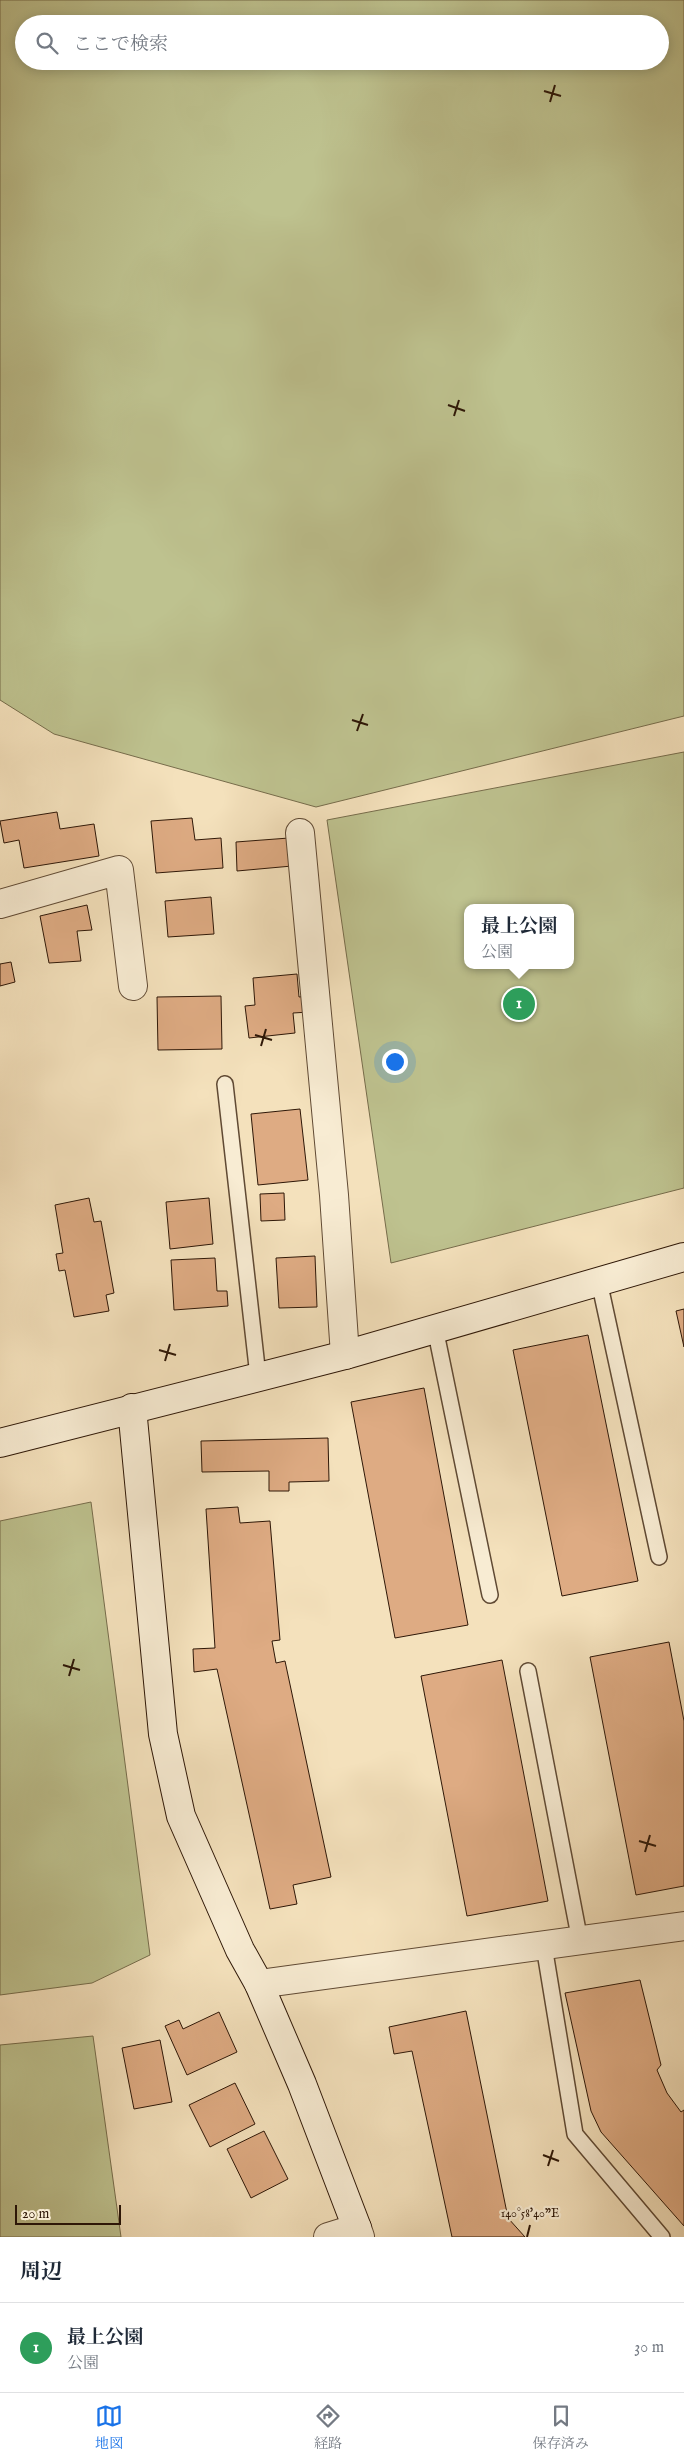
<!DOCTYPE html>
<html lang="ja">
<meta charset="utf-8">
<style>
:root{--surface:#fff;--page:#f6f6f7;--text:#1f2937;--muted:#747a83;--line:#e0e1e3;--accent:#1a73e8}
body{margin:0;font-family:"IM FELL English","Noto Serif JP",serif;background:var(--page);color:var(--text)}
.scale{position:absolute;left:15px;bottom:12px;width:106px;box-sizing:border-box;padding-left:5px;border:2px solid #2e1707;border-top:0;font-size:14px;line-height:18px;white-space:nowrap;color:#2e1707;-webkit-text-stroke:4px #f8ecd3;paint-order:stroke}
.you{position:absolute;left:394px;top:1061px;width:18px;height:18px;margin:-12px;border:4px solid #fff;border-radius:50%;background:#1a73e8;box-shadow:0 0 0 8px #1a73e833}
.badge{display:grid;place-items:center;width:32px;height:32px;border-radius:50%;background:var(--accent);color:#fff;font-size:16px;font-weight:700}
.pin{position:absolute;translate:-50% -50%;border:2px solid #fff;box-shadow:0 1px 5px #0006}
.popup{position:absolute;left:464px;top:904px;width:110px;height:65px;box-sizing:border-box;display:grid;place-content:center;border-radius:10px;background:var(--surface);filter:drop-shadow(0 1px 4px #0005);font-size:16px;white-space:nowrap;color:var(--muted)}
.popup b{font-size:19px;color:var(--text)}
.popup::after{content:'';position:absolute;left:50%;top:100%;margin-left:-10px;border:10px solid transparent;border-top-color:var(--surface)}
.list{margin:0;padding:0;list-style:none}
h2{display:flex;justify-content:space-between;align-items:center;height:65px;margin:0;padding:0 20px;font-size:21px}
h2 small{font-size:16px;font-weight:400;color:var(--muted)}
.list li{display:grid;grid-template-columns:32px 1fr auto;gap:15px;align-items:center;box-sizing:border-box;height:90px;padding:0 20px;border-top:1px solid var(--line)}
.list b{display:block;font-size:19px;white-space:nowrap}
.list p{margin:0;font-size:16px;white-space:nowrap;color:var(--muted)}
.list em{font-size:16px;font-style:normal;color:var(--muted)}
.icon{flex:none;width:28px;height:28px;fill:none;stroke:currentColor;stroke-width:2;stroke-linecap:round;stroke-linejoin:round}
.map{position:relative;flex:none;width:684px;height:2237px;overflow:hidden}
.search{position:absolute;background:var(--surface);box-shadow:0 2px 12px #0003;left:15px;right:15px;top:15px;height:55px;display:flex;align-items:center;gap:12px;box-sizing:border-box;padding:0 18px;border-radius:28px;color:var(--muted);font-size:19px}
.sheet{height:155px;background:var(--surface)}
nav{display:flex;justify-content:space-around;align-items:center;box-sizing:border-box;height:70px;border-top:1px solid var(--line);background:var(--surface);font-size:14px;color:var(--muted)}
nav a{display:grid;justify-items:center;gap:2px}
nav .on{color:var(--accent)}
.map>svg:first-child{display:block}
.green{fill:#bec28f;stroke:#766c4b;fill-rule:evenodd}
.building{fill:#deab83;stroke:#2e1707}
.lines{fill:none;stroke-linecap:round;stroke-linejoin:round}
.lane-casing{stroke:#604a34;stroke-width:18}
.street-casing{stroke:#604a34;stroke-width:30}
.secondary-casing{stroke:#2e1707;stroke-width:30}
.lane{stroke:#f8ecd3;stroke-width:15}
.street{stroke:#f8ecd3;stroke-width:28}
.secondary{stroke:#f8ecd3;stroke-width:28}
.ticks{fill:none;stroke:#2e1707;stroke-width:2}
.ticks-label{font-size:12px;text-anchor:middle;fill:#2e1707;stroke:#f8ecd3;stroke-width:4.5;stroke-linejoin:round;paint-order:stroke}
</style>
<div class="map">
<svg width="684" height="2237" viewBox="0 0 684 2237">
<rect width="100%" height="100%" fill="#f4e1bc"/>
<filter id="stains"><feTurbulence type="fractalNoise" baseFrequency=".004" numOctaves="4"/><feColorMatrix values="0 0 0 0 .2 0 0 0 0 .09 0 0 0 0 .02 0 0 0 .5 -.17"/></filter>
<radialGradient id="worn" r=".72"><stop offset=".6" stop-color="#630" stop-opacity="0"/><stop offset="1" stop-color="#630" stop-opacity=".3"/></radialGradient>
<g class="green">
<path d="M 0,0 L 684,0 L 684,716 L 316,807 L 54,734 L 0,700 ZM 24,24 L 660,24 L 660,61 L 24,61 Z"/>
<path d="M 684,752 L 684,1188 L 391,1263 L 327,820 ZM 468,908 L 570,908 L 570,965 L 468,965 Z"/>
<path d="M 91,1502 L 150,1955 L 92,1983 L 0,1995 L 0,1521 Z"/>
<path d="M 93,2036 L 121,2237 L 0,2237 L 0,2045 Z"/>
</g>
<g class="building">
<path d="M 57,812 L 60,829 L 94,824 L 99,856 L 24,868 L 19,840 L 4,843 L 0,821 Z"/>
<path d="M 192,818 L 195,840 L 221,838 L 223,868 L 156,873 L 151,821 Z"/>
<path d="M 289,838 L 292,866 L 237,871 L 236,842 Z"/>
<path d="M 211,897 L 214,934 L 168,937 L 165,901 Z"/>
<path d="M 87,905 L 92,930 L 77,931 L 81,961 L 49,963 L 40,916 Z"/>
<path d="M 11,962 L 15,982 L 0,986 L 0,964 Z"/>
<path d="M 297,974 L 299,997 L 308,996 L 309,1012 L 293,1013 L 295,1033 L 249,1038 L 245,1006 L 255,1005 L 253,978 Z"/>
<path d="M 221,996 L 222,1049 L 158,1050 L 157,997 Z"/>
<path d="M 300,1109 L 308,1180 L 258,1185 L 251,1114 Z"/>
<path d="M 284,1193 L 285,1220 L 261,1221 L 260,1194 Z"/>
<path d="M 89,1198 L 94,1222 L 101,1221 L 114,1293 L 106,1295 L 109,1311 L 74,1317 L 65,1270 L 59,1271 L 56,1254 L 63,1253 L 55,1205 Z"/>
<path d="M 209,1198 L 213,1244 L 170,1249 L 166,1202 Z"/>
<path d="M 315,1256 L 317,1307 L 279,1308 L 276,1258 Z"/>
<path d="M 215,1258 L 217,1291 L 227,1291 L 228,1306 L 174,1310 L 171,1260 Z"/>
<path d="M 684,1309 L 684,1347 L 676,1311 Z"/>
<path d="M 588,1335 L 638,1581 L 562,1596 L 513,1350 Z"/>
<path d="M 424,1388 L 468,1625 L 395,1638 L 351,1402 Z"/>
<path d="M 328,1438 L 329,1481 L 289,1482 L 289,1491 L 269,1491 L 269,1471 L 202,1472 L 201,1441 Z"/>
<path d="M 238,1507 L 240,1523 L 270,1521 L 280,1640 L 272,1641 L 276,1663 L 285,1661 L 331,1877 L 293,1885 L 297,1904 L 270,1909 L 217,1669 L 194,1672 L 193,1649 L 215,1648 L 206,1509 Z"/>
<path d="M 669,1642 L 684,1721 L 684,1886 L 636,1895 L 590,1657 Z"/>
<path d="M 502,1660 L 548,1901 L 467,1916 L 421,1676 Z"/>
<path d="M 640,1980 L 661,2065 L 657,2070 L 667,2093 L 681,2112 L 684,2110 L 684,2226 L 601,2132 L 591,2111 L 565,1993 Z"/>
<path d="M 466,2011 L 508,2218 L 525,2237 L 452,2237 L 412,2051 L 394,2054 L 389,2027 Z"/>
<path d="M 219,2012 L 237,2052 L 187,2075 L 165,2026 L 179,2020 L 183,2029 Z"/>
<path d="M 160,2040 L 172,2102 L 134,2109 L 122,2048 Z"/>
<path d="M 235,2083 L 255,2124 L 210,2147 L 189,2105 Z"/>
<path d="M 264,2131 L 288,2179 L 251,2198 L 227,2149 Z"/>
</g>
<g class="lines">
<defs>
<g id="lane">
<path d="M 225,1084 L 258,1376"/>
<path d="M 599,1281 L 659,1557"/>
<path d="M 435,1328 L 490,1595"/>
<path d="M 528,1671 L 580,1941"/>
<path d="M 544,1946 L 575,2134 L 662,2237"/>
</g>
<g id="street">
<path d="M 300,833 L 334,1195 L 345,1355"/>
<path d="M 0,904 L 119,870 L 133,986"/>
<path d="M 259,1984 L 684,1926"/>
<path d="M 328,2237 L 357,2228 L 360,2237"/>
</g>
<g id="secondary">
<path d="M 132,1408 L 163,1734 L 181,1816 L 240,1950 L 259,1984 L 302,2084 L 357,2228"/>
<path d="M 0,1443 L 345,1355 L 684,1257"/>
</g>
</defs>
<use href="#lane" class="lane-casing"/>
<use href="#street" class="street-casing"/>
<use href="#secondary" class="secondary-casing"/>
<use href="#lane" class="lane"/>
<use href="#street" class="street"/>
<use href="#secondary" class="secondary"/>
</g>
<path class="ticks" d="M 544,91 L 561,96M 550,102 L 555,85M 448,405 L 465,411M 454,416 L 459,400M 352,720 L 368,725M 357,731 L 363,714M 255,1035 L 272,1040M 261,1046 L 266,1029M 159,1350 L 176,1355M 165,1361 L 170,1344M 63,1665 L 80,1670M 69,1676 L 74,1659M 639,1841 L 656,1846M 645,1852 L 650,1835M 543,2155 L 559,2161M 548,2166 L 553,2150M 527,2237 L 530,2225"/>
<g class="ticks-label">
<text x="530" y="2217">140°58'40"E</text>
</g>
<rect width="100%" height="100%" filter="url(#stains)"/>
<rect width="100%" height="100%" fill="url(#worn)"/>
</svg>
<div class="scale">20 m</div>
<div class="you"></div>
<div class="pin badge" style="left:519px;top:1004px;background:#2e9e5b">1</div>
<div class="popup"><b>最上公園</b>公園</div>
<div class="search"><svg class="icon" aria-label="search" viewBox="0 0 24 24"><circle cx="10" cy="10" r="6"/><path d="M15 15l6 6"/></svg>ここで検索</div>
</div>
<section class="sheet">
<h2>周辺<small></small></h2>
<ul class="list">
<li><span class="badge" style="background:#2e9e5b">1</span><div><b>最上公園</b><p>公園</p></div><em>30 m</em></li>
</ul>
</section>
<nav>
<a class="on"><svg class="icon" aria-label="map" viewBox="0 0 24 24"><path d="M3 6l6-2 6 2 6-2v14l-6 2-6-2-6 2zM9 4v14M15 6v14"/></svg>地図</a>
<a><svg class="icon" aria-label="directions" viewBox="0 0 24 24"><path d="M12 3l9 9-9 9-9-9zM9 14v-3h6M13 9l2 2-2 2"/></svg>経路</a>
<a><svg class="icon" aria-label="saved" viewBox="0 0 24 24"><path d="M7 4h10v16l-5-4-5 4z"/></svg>保存済み</a>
</nav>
